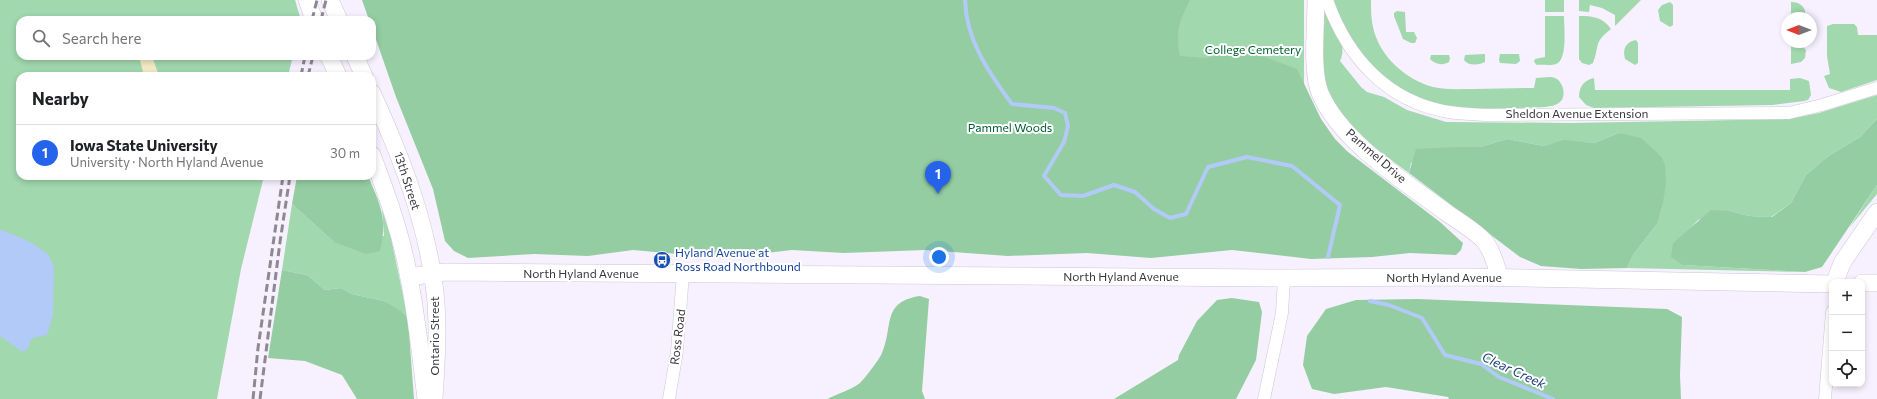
<!DOCTYPE html>
<meta charset="utf-8">
<style>
:root{--surface:#fff;--page:#f6f6f6;--text:#202124;--muted:#757577;--line:#e0e0e0;--accent:#2563eb}
body{margin:0;font-family:Commissioner,sans-serif;background:var(--page);color:var(--text)}
.controls{position:absolute;right:12px;bottom:12px;display:grid;overflow:hidden;border-radius:8px;box-shadow:0 2px 6px #0003}
.controls button{width:36px;height:36px;display:grid;place-items:center;padding:0;border:0;border-bottom:1px solid var(--line);background:var(--surface);color:var(--text);font:20px sans-serif}
.compass{position:absolute;left:1781px;top:12px;width:36px;height:36px;border-radius:50%;background:var(--surface);box-shadow:0 2px 6px #0003;rotate:270deg}
.you{position:absolute;left:939px;top:257px;width:14px;height:14px;margin:-10px;border:3px solid #fff;border-radius:50%;background:#1a73e8;box-shadow:0 0 0 6px #1a73e833}
.badge{display:grid;place-items:center;width:26px;height:26px;border-radius:50%;background:var(--accent);color:#fff;font-size:13px;font-weight:700}
.pin{position:absolute;translate:-50% -33px;filter:drop-shadow(0 1px 2px #0008)}
.pin::after{content:'';position:absolute;top:21px;width:14px;height:12px;background:inherit;clip-path:polygon(0 0,100% 0,50% 100%)}
.list{margin:0;padding:0;list-style:none}
h2{display:flex;justify-content:space-between;align-items:center;height:52px;margin:0;padding:0 16px;font-size:17px}
h2 small{font-size:13px;font-weight:400;color:var(--muted)}
.list li{display:grid;grid-template-columns:26px 1fr auto;gap:12px;align-items:center;box-sizing:border-box;height:56px;padding:0 16px;border-top:1px solid var(--line)}
.list b{display:block;font-size:15px;white-space:nowrap}
.list p{margin:0;font-size:13px;white-space:nowrap;color:var(--muted)}
.list em{font-size:13px;font-style:normal;color:var(--muted)}
.icon{flex:none;width:22px;height:22px;fill:none;stroke:currentColor;stroke-width:2;stroke-linecap:round;stroke-linejoin:round}
.map{position:relative;flex:none;width:1877px;height:399px;overflow:hidden}
.search{position:absolute;background:var(--surface);box-shadow:0 2px 6px #0003;left:16px;top:16px;width:360px;height:44px;display:flex;align-items:center;gap:10px;box-sizing:border-box;padding:0 14px;border-radius:12px;color:var(--muted);font-size:15px}
.panel{position:absolute;background:var(--surface);box-shadow:0 2px 6px #0003;left:16px;top:72px;width:360px;height:108px;border-radius:12px}
.map>svg:first-child{display:block}
.green{fill:#a1d8ae}
.forest{fill:#94cda2}
.sand{fill:#f4eac5}
.water{fill:#b2caf7}
.lines{fill:none;stroke-linecap:round;stroke-linejoin:round}
.stream{stroke:#b2caf7;stroke-width:4}
.street-casing{stroke:#ccc7d4;stroke-width:13}
.secondary-casing{stroke:#ccc7d4;stroke-width:18}
.street{stroke:#fff;stroke-width:12}
.secondary{stroke:#fff;stroke-width:17}
.rail{stroke:#8d8993;stroke-width:3;stroke-dasharray:8 4;stroke-linecap:butt}
.labels{text-anchor:middle;stroke-width:4;stroke-linejoin:round;paint-order:stroke}
.park-label{font-size:12px;fill:#00602c;stroke:#fff}
.street-label{font-size:12px;fill:#39373d;stroke:#fff}
.transit-label{font-size:12px;fill:#164399;stroke:#fff;text-anchor:start}
.water-label{font-size:13px;font-style:italic;fill:#214282;stroke:#fff}
</style>
<div class="map">
<svg width="1877" height="399" viewBox="0 0 1877 399">
<rect width="100%" height="100%" fill="#f7f1ff"/>
<g class="green">
<path d="M 0,0 L 295,0 L 301,20 L 20,20 L 20,56 L 293,56 L 288,76 L 20,76 L 20,176 L 264,176 L 241,269 L 217,399 L 0,399 Z"/>
<path d="M 1174,0 L 1304,0 L 1304,90 L 1175,74 Z"/>
<path d="M 1334,0 L 1371,0 C 1371,9 1371,19 1373,27 C 1379,56 1406,80 1433,87 C 1446,90 1460,89 1473,89 C 1493,89 1513,88 1534,88 L 1536,78 C 1542,78 1550,76 1555,78 C 1563,81 1567,96 1560,102 C 1556,106 1550,106 1545,107 C 1516,108 1486,110 1457,107 C 1399,102 1347,56 1334,0 Z"/>
<rect x="1545" y="0" width="19" height="12"/>
<path d="M 1579,0 L 1641,0 L 1615,26 L 1615,15 L 1602,8 L 1590,5 L 1589,12 L 1579,11 Z"/>
<path d="M 1670,2 L 1673,5 L 1673,25 L 1670,27 L 1660,21 L 1658,10 L 1662,5 Z"/>
<path d="M 1791,2 C 1801,2 1807,8 1805,18 L 1791,18 Z"/>
<path d="M 1323,6 C 1332,22 1349,43 1340,61 L 1361,87 L 1367,92 L 1384,97 L 1407,110 L 1446,122 L 1571,123 L 1788,119 L 1819,113 L 1877,95 L 1877,119 L 1860,137 L 1827,157 L 1806,175 L 1791,203 L 1771,217 L 1749,216 L 1730,211 L 1698,220 L 1683,236 L 1673,243 L 1683,265 L 1805,272 L 1627,268 L 1633,255 L 1657,224 L 1661,156 L 1653,150 L 1619,133 L 1594,143 L 1564,141 L 1544,146 L 1507,139 L 1480,147 L 1455,147 L 1411,163 L 1409,173 C 1375,148 1333,120 1323,76 C 1319,54 1323,28 1323,6 Z"/>
<path d="M 1397,11 L 1405,12 L 1406,32 L 1414,32 L 1417,38 L 1415,43 L 1411,43 L 1403,39 L 1394,16 L 1394,13 Z"/>
<path d="M 1545,16 L 1564,16 C 1564,27 1568,60 1556,64 C 1550,66 1543,64 1537,65 L 1534,62 L 1535,59 L 1545,57 Z"/>
<path d="M 1579,16 C 1592,16 1603,17 1611,29 C 1593,43 1600,45 1593,63 L 1589,65 L 1582,63 L 1579,59 Z"/>
<path d="M 1833,24 L 1854,24 L 1857,27 L 1858,35 L 1877,35 L 1877,80 L 1841,92 L 1829,88 L 1824,76 L 1830,74 L 1827,56 L 1827,26 Z"/>
<path d="M 1632,41 L 1636,40 L 1638,43 L 1638,63 L 1635,65 L 1625,59 C 1623,51 1624,45 1632,41 Z"/>
<path d="M 1791,42 L 1799,42 L 1806,50 L 1805,58 L 1801,62 L 1791,64 Z"/>
<path d="M 1485,54 L 1485,62 C 1479,65 1468,66 1464,60 L 1465,55 Z"/>
<path d="M 1500,54 L 1519,54 L 1520,61 L 1516,64 L 1500,63 L 1499,60 Z"/>
<path d="M 1431,55 L 1449,55 L 1450,58 L 1449,62 C 1442,66 1435,64 1430,59 Z"/>
<path d="M 1594,78 L 1595,90 L 1790,90 L 1790,79 L 1800,78 L 1809,81 L 1811,95 L 1808,100 L 1804,101 L 1773,105 L 1594,108 L 1586,105 L 1579,97 C 1579,87 1584,80 1594,78 Z"/>
<path d="M 1877,185 L 1877,194 L 1849,228 Z"/>
<path d="M 292,204 L 334,242 L 384,236 L 382,209 L 391,238 L 408,319 L 384,301 L 352,294 L 341,288 L 325,290 L 307,275 L 282,270 Z"/>
</g>
<g class="forest">
<path d="M 362,0 L 1190,0 C 1179,21 1175,32 1180,56 L 1206,58 L 1228,52 L 1265,57 L 1297,69 L 1321,119 L 1335,139 L 1348,152 L 1440,222 L 1463,243 L 1461,250 L 1456,255 L 1410,253 L 1372,257 L 1311,259 L 1232,250 L 1151,258 L 1087,253 L 1008,256 L 925,250 L 844,253 L 792,250 L 757,254 L 700,256 L 633,250 L 588,256 L 534,254 L 468,258 L 454,251 L 445,241 L 433,189 L 396,97 L 372,28 L 372,20 L 369,20 Z"/>
<path d="M 1877,119 L 1877,185 L 1822,267 L 1805,272 L 1683,265 L 1671,257 L 1673,243 L 1711,210 L 1730,211 L 1749,216 L 1772,217 L 1791,203 L 1806,175 L 1827,157 L 1860,137 Z"/>
<path d="M 1619,133 L 1641,138 L 1661,156 L 1665,165 L 1666,184 L 1663,202 L 1657,224 L 1633,255 L 1627,268 L 1581,269 L 1541,266 L 1520,257 L 1409,173 L 1416,149 L 1455,147 L 1480,147 L 1507,139 L 1544,146 L 1564,140 L 1594,143 Z"/>
<path d="M 297,176 L 368,176 C 380,204 388,219 380,251 L 366,254 L 334,242 L 292,204 Z"/>
<path d="M 282,270 L 307,275 L 325,290 L 341,288 L 352,294 L 384,301 L 402,312 L 408,319 L 414,399 L 357,399 L 342,375 L 305,361 L 268,358 Z"/>
<path d="M 920,296 L 929,299 L 922,391 L 925,399 L 827,399 C 837,394 851,390 860,383 C 865,378 879,360 882,353 C 894,326 881,302 920,296 Z"/>
<path d="M 1232,298 L 1259,302 L 1262,312 L 1256,360 L 1236,399 L 1114,399 L 1178,360 L 1179,355 L 1197,321 L 1217,300 Z"/>
<path d="M 1417,299 L 1667,309 L 1682,317 L 1680,375 L 1681,399 L 1449,399 L 1448,397 L 1386,387 L 1334,394 L 1312,389 L 1303,365 L 1307,336 L 1326,309 L 1356,300 Z"/>
</g>
<path class="sand" d="M 139,56 L 152,56 L 159,76 L 144,76 Z"/>
<path class="water" d="M 0,229 L 30,242 L 48,254 L 54,267 L 53,315 L 47,335 L 32,338 L 27,350 L 21,351 L 0,336 Z"/>
<g class="lines">
<g class="stream">
<path d="M 965,0 C 966,40 989,73 1012,104 L 1054,108 L 1065,113 L 1068,126 L 1064,142 L 1044,176 L 1061,195 L 1083,196 L 1114,185 L 1135,192 L 1154,209 L 1170,218 L 1186,214 L 1208,167 L 1247,157 L 1292,166 L 1340,205 L 1328,257"/>
<path d="M 1370,301 L 1389,305 L 1422,318 L 1445,355 L 1481,364 L 1499,377 L 1553,399"/>
</g>
<defs>
<g id="street">
<path d="M 1327,0 C 1347,57 1387,102 1449,112 C 1461,114 1474,114 1486,115 L 1789,113 L 1822,105 L 1877,88"/>
<path d="M 669,399 L 677,351 L 683,274"/>
<path d="M 1264,399 L 1282,313 L 1284,278"/>
<path d="M 1825,399 L 1832,312"/>
</g>
<g id="secondary">
<path d="M 307,0 L 314,20"/>
<path d="M 330,0 L 339,20"/>
<path d="M 1316,0 C 1316,25 1311,71 1320,93 C 1341,142 1405,182 1447,213 C 1458,221 1477,232 1485,242 C 1493,252 1496,266 1500,278"/>
<path d="M 329,56 L 338,76"/>
<path d="M 355,56 L 364,76"/>
<path d="M 372,93 C 401,156 427,223 435,292 C 439,328 436,364 434,399"/>
<path d="M 372,155 C 387,195 402,236 409,278 C 417,318 421,358 426,399"/>
<path d="M 409,277 L 445,272 L 1284,278 L 1468,277 L 1832,284"/>
<path d="M 1835,282 L 1842,263 L 1877,212"/>
<path d="M 1862,283 L 1877,283"/>
</g>
</defs>
<use href="#street" class="street-casing"/>
<use href="#secondary" class="secondary-casing"/>
<use href="#street" class="street"/>
<use href="#secondary" class="secondary"/>
<g class="rail">
<path d="M 312,20 L 317,0"/>
<path d="M 321,20 L 326,0"/>
<path d="M 301,76 L 305,56"/>
<path d="M 308,76 L 313,56"/>
<path d="M 253,399 L 258,348 L 283,176"/>
<path d="M 260,399 L 280,242 L 290,176"/>
</g>
</g>
<defs>
<symbol id="bus-disc" viewBox="-11 -11 22 22"><circle r="9.5" fill="#1a4fb4" stroke="#fff"/><path d="M-5-6H5V4H4V6H2V4H-2V6H-4V4H-5ZM-3.5-4V0h7V-4ZM-3.5 1.2v1.5H-2V1.2ZM2 1.2v1.5H3.5V1.2Z" fill="#fff"/></symbol>
</defs>
<g fill-rule="evenodd">
<use href="#bus-disc" x="652" y="250" width="20" height="20"/>
</g>
<g class="labels">
<g class="park-label">
<text x="1253" y="54">College Cemetery</text>
<text x="1010" y="132">Pammel Woods</text>
</g>
<g class="street-label">
<text x="1577" y="118">Sheldon Avenue Extension</text>
<text transform="translate(1376 156) rotate(41)" y="4">Pammel Drive</text>
<text transform="translate(407 181) rotate(72)" y="4">13th Street</text>
<text x="581" y="278">North Hyland Avenue</text>
<text x="1121" y="281">North Hyland Avenue</text>
<text x="1444" y="282">North Hyland Avenue</text>
<text transform="translate(435 336) rotate(-90)" y="4">Ontario Street</text>
<text transform="translate(678 337) rotate(-83)" y="4">Ross Road</text>
</g>
<g class="transit-label">
<text x="675" y="257">Hyland Avenue at<tspan x="675" dy="14">Ross Road Northbound</tspan></text>
</g>
<g class="water-label">
<text transform="translate(1514 370) rotate(25)" y="5">Clear Creek</text>
</g>
</g>
</svg>
<div class="controls">
<button>+</button>
<button>−</button>
<button><svg class="icon" aria-label="locate" viewBox="0 0 24 24"><circle cx="12" cy="12" r="6"/><path d="M12 2v4M12 18v4M2 12h4M18 12h4"/></svg></button>
</div>
<svg class="compass" viewBox="-18 -18 36 36"><path d="M0-13l5 13h-10z" fill="#e53935"/><path d="M0 13l5-13h-10z" fill="#757577"/></svg>
<div class="you"></div>
<div class="pin badge" style="left:938px;top:194px">1</div>
<div class="search"><svg class="icon" aria-label="search" viewBox="0 0 24 24"><circle cx="10" cy="10" r="6"/><path d="M15 15l6 6"/></svg>Search here</div>
<section class="panel">
<h2>Nearby<small></small></h2>
<ul class="list">
<li><span class="badge">1</span><div><b>Iowa State University</b><p>University · North Hyland Avenue</p></div><em>30 m</em></li>
</ul>
</section>
</div>
